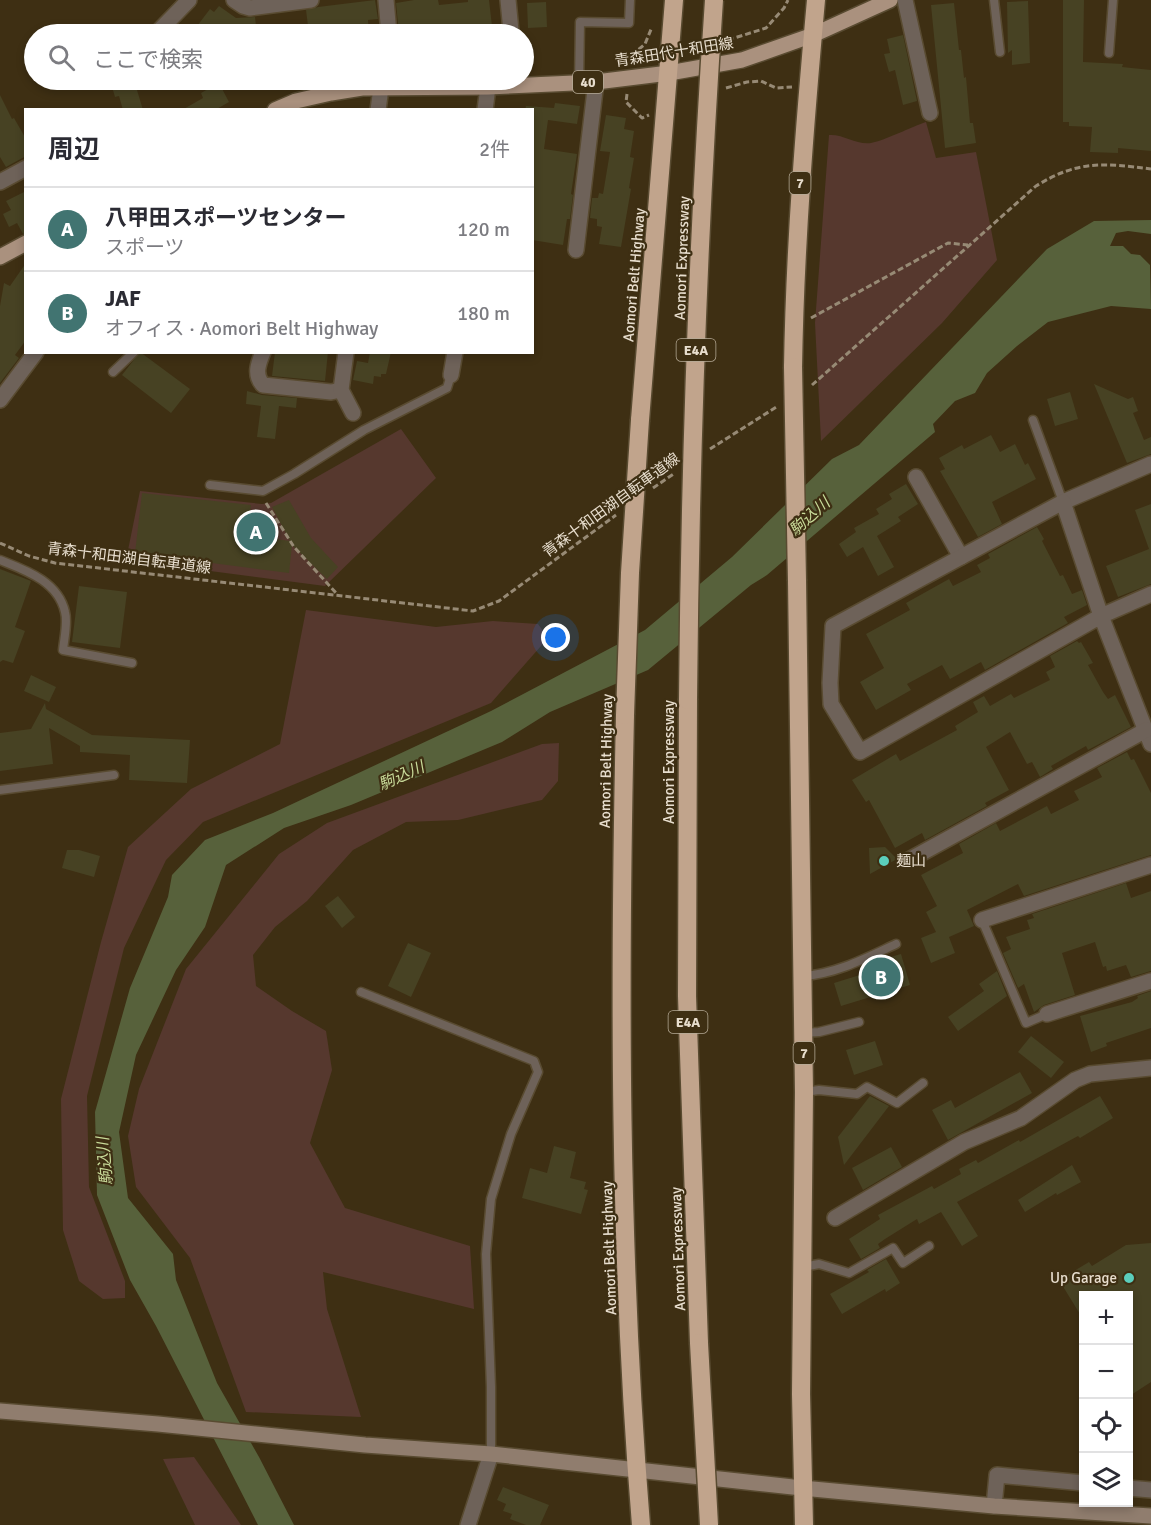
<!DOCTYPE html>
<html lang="ja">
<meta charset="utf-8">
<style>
:root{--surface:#fff;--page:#f2f2f3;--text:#2b2b33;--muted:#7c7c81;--line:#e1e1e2;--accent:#417471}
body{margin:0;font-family:Signika,"Noto Sans JP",sans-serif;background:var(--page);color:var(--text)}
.controls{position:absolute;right:18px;bottom:18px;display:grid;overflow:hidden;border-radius:0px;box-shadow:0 3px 9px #0003}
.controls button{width:54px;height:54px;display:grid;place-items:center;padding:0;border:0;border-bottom:2px solid var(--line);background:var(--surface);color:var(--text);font:30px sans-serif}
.you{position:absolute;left:556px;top:638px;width:21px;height:21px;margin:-15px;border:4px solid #fff;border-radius:50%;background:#1a73e8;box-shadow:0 0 0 9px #1a73e833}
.badge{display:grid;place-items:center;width:39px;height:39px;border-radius:50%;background:var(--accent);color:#fff;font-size:20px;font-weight:700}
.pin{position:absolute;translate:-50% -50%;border:3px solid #fff;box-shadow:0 2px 6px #0006}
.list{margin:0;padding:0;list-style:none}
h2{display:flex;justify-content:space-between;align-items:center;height:78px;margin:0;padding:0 24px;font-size:26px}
h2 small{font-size:20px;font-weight:400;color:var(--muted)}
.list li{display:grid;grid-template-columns:39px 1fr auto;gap:18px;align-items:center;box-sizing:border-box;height:84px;padding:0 24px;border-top:2px solid var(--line)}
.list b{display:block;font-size:22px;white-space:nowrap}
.list p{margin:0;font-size:20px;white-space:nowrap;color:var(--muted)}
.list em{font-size:20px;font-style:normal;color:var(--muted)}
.icon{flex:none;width:33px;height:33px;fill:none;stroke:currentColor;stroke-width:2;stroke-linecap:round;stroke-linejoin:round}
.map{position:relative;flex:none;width:1151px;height:1525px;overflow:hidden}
.search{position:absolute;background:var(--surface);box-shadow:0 3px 9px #0003;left:24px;top:24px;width:510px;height:66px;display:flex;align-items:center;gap:15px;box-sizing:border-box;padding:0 21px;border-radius:33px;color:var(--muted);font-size:22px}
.panel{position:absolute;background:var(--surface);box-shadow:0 3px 9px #0003;left:24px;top:108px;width:510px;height:246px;border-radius:0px}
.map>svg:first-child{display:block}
.green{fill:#56382e}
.water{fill:#57613b}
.building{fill:#474223}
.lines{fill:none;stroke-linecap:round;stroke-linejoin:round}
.lane-casing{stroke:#594b31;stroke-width:11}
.street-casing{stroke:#594b31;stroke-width:18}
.secondary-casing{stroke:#594b31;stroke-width:18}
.primary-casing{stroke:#594b31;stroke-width:18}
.highway-casing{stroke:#594b31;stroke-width:21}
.path{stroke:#978a75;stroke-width:3;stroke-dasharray:6 3;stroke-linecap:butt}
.lane{stroke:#6e6259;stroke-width:8}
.street{stroke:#6e6259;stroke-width:15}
.secondary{stroke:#907d6e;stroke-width:15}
.primary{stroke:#aa917e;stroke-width:15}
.highway{stroke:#c1a48c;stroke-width:18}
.highway-bridge-casing{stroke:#594b31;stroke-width:21;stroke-linecap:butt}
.highway-bridge{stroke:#c1a48c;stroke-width:18}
.poi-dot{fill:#5bcebc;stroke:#3e2f13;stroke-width:2}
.labels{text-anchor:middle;stroke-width:4.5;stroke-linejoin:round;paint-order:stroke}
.shield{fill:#3e2f13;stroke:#b5aa96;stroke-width:1.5}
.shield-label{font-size:14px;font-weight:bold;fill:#e8dece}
.street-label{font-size:15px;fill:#e8dece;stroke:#3e2f13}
.poi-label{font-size:15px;fill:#e8dece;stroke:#3e2f13;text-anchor:start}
.water-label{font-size:16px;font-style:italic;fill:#c8da99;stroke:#3e2f13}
</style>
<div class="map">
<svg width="1151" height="1525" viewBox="0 0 1151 1525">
<rect width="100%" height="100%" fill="#3e2f13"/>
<g class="green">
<path d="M 926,122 L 936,158 L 976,152 L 997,260 L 942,323 L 821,441 L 815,323 L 829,135 C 844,134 856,145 871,143 C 886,140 911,127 926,122 Z"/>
<path d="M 401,429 L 436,478 L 325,586 L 126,560 L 140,491 L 262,504 L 271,503 Z"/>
<path d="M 306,610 L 436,627 L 493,621 L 538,624 L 548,638 L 491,703 L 203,822 L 166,860 L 124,948 L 87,1096 L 89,1187 L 125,1281 L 125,1298 L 103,1299 L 79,1281 L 63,1230 L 61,1099 L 101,942 L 128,847 L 191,789 L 280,744 Z"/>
<path d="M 559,743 L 558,781 L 542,800 L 458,820 L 406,822 L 353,850 L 307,901 L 275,927 L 253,955 L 256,986 L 292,1011 L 326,1031 L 332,1070 L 310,1143 L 345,1208 L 470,1246 L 474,1309 L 323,1272 L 327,1309 L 361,1417 L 246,1412 L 190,1258 L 136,1187 L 128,1136 L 139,1089 L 186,969 L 279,854 L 327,823 L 542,744 Z"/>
<path d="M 194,1457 L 241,1525 L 195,1525 L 163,1459 Z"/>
</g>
<path class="water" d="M 1151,220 L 1151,234 L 1128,231 L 1116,233 L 1110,246 L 1123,246 L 1131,254 L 1140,255 L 1150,265 L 1151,309 L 1111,306 L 1048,322 L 1017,346 L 987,373 L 975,393 L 955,401 L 933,424 L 935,432 L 767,575 L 751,585 L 648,670 L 550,712 L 502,742 L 351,805 L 284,828 L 226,865 L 205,927 L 176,970 L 136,1055 L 119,1132 L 128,1198 L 173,1254 L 176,1280 L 217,1383 L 259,1457 L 294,1525 L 258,1525 L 156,1326 L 130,1280 L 97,1195 L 95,1112 L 130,988 L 168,897 L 172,875 L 205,840 L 273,813 L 491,711 L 645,630 L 732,557 L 832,459 L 859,445 L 1047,249 L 1094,221 Z"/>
<g class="building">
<path d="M 375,0 L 378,19 L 368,20 L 369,34 L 309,34 L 306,10 L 318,7 Z"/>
<path d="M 414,0 L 438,0 L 439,5 L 468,2 L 468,0 L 489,0 L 492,26 L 453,32 L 399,34 L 396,3 Z"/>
<path d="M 1063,0 L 1084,0 L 1083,62 L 1123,64 L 1122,67 L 1151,70 L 1151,151 L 1118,148 L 1118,153 L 1090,152 L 1092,127 L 1069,126 L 1069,122 L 1063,122 Z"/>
<path d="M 1028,1 L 1030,63 L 1012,65 L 1012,50 L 1008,53 L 1007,2 Z"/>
<path d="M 546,2 L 547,27 L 528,28 L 527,3 Z"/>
<path d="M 954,3 L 959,50 L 961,50 L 964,78 L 966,77 L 970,123 L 973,123 L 976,143 L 945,148 L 931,5 Z"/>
<path d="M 219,6 L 236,18 L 255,17 L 257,34 L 191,34 L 210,9 L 214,12 Z"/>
<path d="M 903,35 L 917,101 L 903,105 L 895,70 L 889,72 L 884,54 L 890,53 L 887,39 Z"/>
<path d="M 110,80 L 134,80 L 143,110 L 123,110 L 119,96 L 115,97 Z"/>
<path d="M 219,83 L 229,102 L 215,110 L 182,110 L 203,98 L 201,93 Z"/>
<path d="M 0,95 L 12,119 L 14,118 L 26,139 L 26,156 L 6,167 L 0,157 Z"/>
<path d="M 555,103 L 580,106 L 577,124 L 548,120 L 544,149 L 577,154 L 571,194 L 573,195 L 570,219 L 567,219 L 563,245 L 532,240 L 532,131 L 534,119 L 532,118 L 532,110 L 525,110 L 526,106 L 554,108 Z"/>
<path d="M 606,115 L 626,118 L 624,129 L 634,131 L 630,157 L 634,158 L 629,188 L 631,189 L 621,247 L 599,244 L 602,227 L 597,226 L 597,219 L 590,218 L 592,198 L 598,198 L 599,193 L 603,194 L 610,152 L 600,151 Z"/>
<path d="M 26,191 L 26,233 L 23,234 L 17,223 L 9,227 L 3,214 L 11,210 L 6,201 Z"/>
<path d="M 26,263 L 26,340 L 15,355 L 19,358 L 0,383 L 0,306 L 4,283 L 10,286 Z"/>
<path d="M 140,352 L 190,389 L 171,413 L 122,375 Z"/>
<path d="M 275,352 L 328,352 L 325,381 L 272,376 Z"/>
<path d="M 370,352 L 391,352 L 386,374 L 381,374 L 381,377 L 374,376 L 373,384 L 353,380 L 357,361 L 368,363 Z"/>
<path d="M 1094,384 L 1128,399 L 1133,397 L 1138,411 L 1133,413 L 1144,440 L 1151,437 L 1151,454 L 1127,463 Z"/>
<path d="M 247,391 L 262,395 L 297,398 L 296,408 L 279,406 L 275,439 L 257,437 L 261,406 L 246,404 Z"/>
<path d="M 1070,392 L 1078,419 L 1055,426 L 1047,399 Z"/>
<path d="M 991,435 L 1000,452 L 1015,444 L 1025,465 L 1028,463 L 1036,479 L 992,502 L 1002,524 L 978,537 L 940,471 L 945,469 L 939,458 L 962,445 L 964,449 Z"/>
<path d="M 906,484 L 918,504 L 898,517 L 901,521 L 877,536 L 894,567 L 878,576 L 863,547 L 847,557 L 839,544 L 856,532 L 854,528 L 879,514 L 876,509 L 892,499 L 889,494 Z"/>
<path d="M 142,493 L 251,505 L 247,535 L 290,541 L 272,507 L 289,500 L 311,538 L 338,567 L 327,579 L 292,545 L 289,573 L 135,553 Z"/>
<path d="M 1151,504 L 1151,584 L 1118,597 L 1106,566 L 1149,549 L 1135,510 Z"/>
<path d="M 1037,527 L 1044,539 L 1042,541 L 1060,576 L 1063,575 L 1072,594 L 1082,590 L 1087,605 L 1064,617 L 1068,623 L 985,670 L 981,662 L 950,679 L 942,665 L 907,684 L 911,690 L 876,710 L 860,682 L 884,668 L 866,634 L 910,610 L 906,603 L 949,579 L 953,586 L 981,572 L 977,565 L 990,558 L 988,554 Z"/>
<path d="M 0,569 L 31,581 L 15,627 L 25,631 L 13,663 L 3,660 L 0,662 Z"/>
<path d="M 79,586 L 127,592 L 120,648 L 72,642 Z"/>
<path d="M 1077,641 L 1079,643 L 1081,642 L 1093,663 L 1088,665 L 1103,692 L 1108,699 L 1115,695 L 1131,727 L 1088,750 L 1086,746 L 1051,766 L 1053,769 L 1040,777 L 1032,762 L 1027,764 L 1010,732 L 986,747 L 1009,790 L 985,803 L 987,806 L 925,840 L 922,833 L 895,848 L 869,800 L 866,802 L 852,780 L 896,754 L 900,761 L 957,730 L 955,726 L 978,712 L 973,702 L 984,696 L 990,706 L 1011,694 L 1014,698 L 1050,680 L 1046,672 L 1055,667 L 1050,656 Z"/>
<path d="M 31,675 L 56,687 L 49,702 L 24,691 Z"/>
<path d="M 45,703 L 46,709 L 92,735 L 190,740 L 187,783 L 129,780 L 130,755 L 80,752 L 80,746 L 49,728 L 53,764 L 0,771 L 0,733 L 31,729 Z"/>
<path d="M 1127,752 L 1131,760 L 1134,759 L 1151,793 L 1151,855 L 1024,896 L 1018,884 L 967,910 L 974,926 L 949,937 L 955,953 L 931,963 L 921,938 L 936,932 L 926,912 L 937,906 L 921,875 L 963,853 L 959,844 L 996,823 L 1000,831 L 1047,806 L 1051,814 L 1079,800 L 1074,791 L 1102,777 L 1097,768 Z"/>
<path d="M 885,847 L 897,859 L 870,874 L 869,848 Z"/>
<path d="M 67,850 L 79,850 L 100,856 L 94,877 L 62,868 Z"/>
<path d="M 1126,883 L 1131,898 L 1151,891 L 1151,971 L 1131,977 L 1126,965 L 1107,971 L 1106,966 L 1103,967 L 1095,942 L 1062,953 L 1075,995 L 1044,1005 L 1034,1012 L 1024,984 L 1018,988 L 1003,953 L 1011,949 L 1006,937 L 1030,929 L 1027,920 L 1034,918 L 1032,914 Z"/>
<path d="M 338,896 L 355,917 L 342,928 L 325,906 Z"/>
<path d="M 408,943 L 431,953 L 411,997 L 388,986 Z"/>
<path d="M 901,954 L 910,985 L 841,1006 L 834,983 L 876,970 L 873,962 Z"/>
<path d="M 997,971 L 1007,996 L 958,1031 L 948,1017 L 984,991 L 979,984 Z"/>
<path d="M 1151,991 L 1151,1028 L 1106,1043 L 1107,1046 L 1091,1052 L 1080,1016 L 1132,1002 L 1138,998 L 1137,996 Z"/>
<path d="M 1031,1036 L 1064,1062 L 1051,1078 L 1018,1052 Z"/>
<path d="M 875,1041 L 883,1065 L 854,1075 L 846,1050 Z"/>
<path d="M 1020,1072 L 1032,1093 L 948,1140 L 932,1110 L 951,1100 L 955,1108 Z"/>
<path d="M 870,1096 L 889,1106 L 844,1165 L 838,1137 Z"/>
<path d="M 1100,1096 L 1113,1118 L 1080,1138 L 1078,1136 L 957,1202 L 978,1236 L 962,1246 L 941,1212 L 919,1224 L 917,1219 L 885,1239 L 878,1244 L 880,1248 L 861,1259 L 849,1239 L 880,1219 L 878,1215 L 932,1186 L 934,1189 L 961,1174 L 959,1169 L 976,1160 L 978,1163 L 1019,1140 L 1020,1142 Z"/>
<path d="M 554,1146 L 576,1152 L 570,1178 L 586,1182 L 584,1189 L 588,1190 L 581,1214 L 522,1198 L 530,1168 L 547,1173 Z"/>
<path d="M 891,1147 L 902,1167 L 863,1190 L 852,1168 Z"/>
<path d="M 1072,1165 L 1081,1182 L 1057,1195 L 1056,1193 L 1025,1212 L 1018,1200 Z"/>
<path d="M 1151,1243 L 1151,1382 L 1128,1397 L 1128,1296 L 1083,1296 L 1083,1319 L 1059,1280 L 1089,1262 L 1092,1266 L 1126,1245 Z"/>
<path d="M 886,1259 L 900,1283 L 886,1292 L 885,1289 L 842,1314 L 830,1294 L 869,1272 L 867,1270 Z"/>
<path d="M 503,1487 L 549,1505 L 540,1525 L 526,1525 L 510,1519 L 512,1514 L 503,1511 L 506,1504 L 497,1500 Z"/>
</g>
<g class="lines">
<defs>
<g id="lane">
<path d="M 994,0 L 1000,52"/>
<path d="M 1109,53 L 1113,0"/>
<path d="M 579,83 L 580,22 L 629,23 L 630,0"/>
<path d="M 113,372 L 134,352"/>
<path d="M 1033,420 L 1063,502"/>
<path d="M 210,485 L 263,491 L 294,474 L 364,430 L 447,388 L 451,375"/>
<path d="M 0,560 C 25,570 58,581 65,612 C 68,623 64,639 63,650 L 132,663"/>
<path d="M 0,790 L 114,775"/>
<path d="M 982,920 L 1026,1023 L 1047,1014"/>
<path d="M 803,976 C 836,974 866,958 896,944"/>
<path d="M 361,992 L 534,1061 L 538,1072 L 511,1134 L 491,1199 L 486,1254 L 491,1387 L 491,1454"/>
<path d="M 803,1033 L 819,1032 L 859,1022"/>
<path d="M 804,1092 L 819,1090 L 857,1094 L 867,1087 L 897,1103 L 923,1083"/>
<path d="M 803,1267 L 819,1264 L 849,1273 L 893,1248 L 903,1263 L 929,1246"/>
</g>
<g id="street">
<path d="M 234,0 L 243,6 L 250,8 L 311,0"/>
<path d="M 386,0 L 389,34"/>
<path d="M 508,0 L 511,31"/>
<path d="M 905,0 L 930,113"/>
<path d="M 156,34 L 189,0"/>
<path d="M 378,110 L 381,88"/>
<path d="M 485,110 L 488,87"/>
<path d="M 0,182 L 26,168"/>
<path d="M 576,250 L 596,82"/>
<path d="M 263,352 C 258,364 254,375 263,385 L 331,392 L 341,390"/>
<path d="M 346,352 L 341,390 L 353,413"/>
<path d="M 451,375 L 455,352"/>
<path d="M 0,400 L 36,352"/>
<path d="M 916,477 L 961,557"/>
<path d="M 1063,502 L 1151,464"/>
<path d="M 1151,594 L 1101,616 L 860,752 L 831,704 L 830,683 L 833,626 L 1063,502 L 1101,616 L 1151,744"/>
<path d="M 909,860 L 1146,730"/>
<path d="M 982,920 L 1151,865"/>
<path d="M 1047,1014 L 1151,981"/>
<path d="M 835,1218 L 964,1142 L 1021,1118 L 1075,1080 L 1090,1074 L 1151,1068"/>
<path d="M 1128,1488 L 1151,1490"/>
<path d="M 994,1506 L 997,1475 L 1084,1483"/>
<path d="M 468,1525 L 491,1454"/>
</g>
<path id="secondary" d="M 0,1411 L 158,1424 L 365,1445 L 491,1454 L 802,1488 L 994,1506 L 1151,1516"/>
<g id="primary">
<path d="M 275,110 L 296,101 L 331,93 L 362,88 L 488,87 L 596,82 L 669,73 L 742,60 L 813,35 L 890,0"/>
<path d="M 0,257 L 26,243"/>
</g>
<g id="highway">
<path d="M 793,367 C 795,244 805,122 816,0"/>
<path d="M 640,420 L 674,0"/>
<path d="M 797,581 L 804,1092 L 801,1394 L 804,1525"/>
<path d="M 688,700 L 687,996 L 699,1343"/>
<path d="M 625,715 C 619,985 619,1256 641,1525"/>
</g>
</defs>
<use href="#lane" class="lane-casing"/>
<use href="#street" class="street-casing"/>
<use href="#secondary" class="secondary-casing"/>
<use href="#primary" class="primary-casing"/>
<use href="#highway" class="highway-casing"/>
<g class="path">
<path d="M 728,40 L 766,28 L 784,8 L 788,0"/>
<path d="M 631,64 L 631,56 L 645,44 L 652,27"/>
<path d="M 726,88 L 747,82 L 761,81 L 776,88 L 792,87"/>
<path d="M 627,94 L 626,102 L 642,118 L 649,115"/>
<path d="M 811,318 L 948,243 L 968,245"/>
<path d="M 812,385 L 1036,186 C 1078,160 1104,163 1151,169"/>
<path d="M 710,449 L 778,406"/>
<path d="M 653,488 L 675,473"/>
<path d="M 266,503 L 294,547 L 337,594"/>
<path d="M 0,543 L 29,556 L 55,563 L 473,611 L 499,601 L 616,515"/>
</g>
<use href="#lane" class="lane"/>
<use href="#street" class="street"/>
<use href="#secondary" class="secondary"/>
<use href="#primary" class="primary"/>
<use href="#highway" class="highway"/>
<defs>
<g id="highway-bridge">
<path d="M 793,367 L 797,581"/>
<path d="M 688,700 C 690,467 698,233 714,0"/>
<path d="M 625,715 L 630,573 L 640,420"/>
<path d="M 699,1343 L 709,1525"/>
</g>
</defs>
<use href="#highway-bridge" class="highway-bridge-casing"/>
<use href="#highway-bridge" class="highway-bridge"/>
</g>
<g class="poi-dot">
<circle cx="884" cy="861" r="6"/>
<circle cx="1129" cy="1278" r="6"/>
</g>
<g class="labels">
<g class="shield">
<rect x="573" y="71" width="30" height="22" rx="4.5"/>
<rect x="789.5" y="172" width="21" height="22" rx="4.5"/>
<rect x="676.5" y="339" width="39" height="22" rx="4.5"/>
<rect x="668.5" y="1011" width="39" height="22" rx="4.5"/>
<rect x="793.5" y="1042" width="21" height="22" rx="4.5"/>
</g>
<g class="shield-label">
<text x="588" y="87">40</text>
<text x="800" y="188">7</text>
<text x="696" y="355">E4A</text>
<text x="688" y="1027">E4A</text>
<text x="804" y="1058">7</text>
</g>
<g class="street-label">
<text transform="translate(674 52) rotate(-9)" y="5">青森田代十和田線</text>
<text transform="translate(682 258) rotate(-88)" y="5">Aomori Expressway</text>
<text transform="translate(634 275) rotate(-85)" y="5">Aomori Belt Highway</text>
<text transform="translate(611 505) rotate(-36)" y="5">青森十和田湖自転車道線</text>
<text transform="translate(129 558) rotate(7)" y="5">青森十和田湖自転車道線</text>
<text transform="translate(606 761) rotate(-89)" y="5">Aomori Belt Highway</text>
<text transform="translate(669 762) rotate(-90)" y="5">Aomori Expressway</text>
<text transform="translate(609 1248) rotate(-92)" y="5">Aomori Belt Highway</text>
<text transform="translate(678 1249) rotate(-92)" y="5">Aomori Expressway</text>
</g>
<g class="poi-label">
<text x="896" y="866">麺山</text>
<text x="1117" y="1283" text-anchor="end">Up Garage</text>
</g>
<g class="water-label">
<text transform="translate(809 516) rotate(-42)" y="6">駒込川</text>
<text transform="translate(401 775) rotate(-24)" y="6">駒込川</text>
<text transform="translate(104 1161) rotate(-95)" y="6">駒込川</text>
</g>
</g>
</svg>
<div class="controls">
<button>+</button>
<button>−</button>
<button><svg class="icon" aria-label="locate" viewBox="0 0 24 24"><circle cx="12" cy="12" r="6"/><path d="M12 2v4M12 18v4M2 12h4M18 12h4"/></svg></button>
<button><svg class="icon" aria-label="layers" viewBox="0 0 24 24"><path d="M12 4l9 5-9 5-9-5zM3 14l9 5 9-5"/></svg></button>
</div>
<div class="you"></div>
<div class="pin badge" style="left:256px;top:532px">A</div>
<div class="pin badge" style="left:881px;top:977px">B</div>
<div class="search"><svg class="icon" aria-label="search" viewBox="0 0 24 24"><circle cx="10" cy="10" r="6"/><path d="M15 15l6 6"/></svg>ここで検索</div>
<section class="panel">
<h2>周辺<small>2件</small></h2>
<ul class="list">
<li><span class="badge">A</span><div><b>八甲田スポーツセンター</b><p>スポーツ</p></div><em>120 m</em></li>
<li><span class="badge">B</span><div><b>JAF</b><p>オフィス · Aomori Belt Highway</p></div><em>180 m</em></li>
</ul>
</section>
</div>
